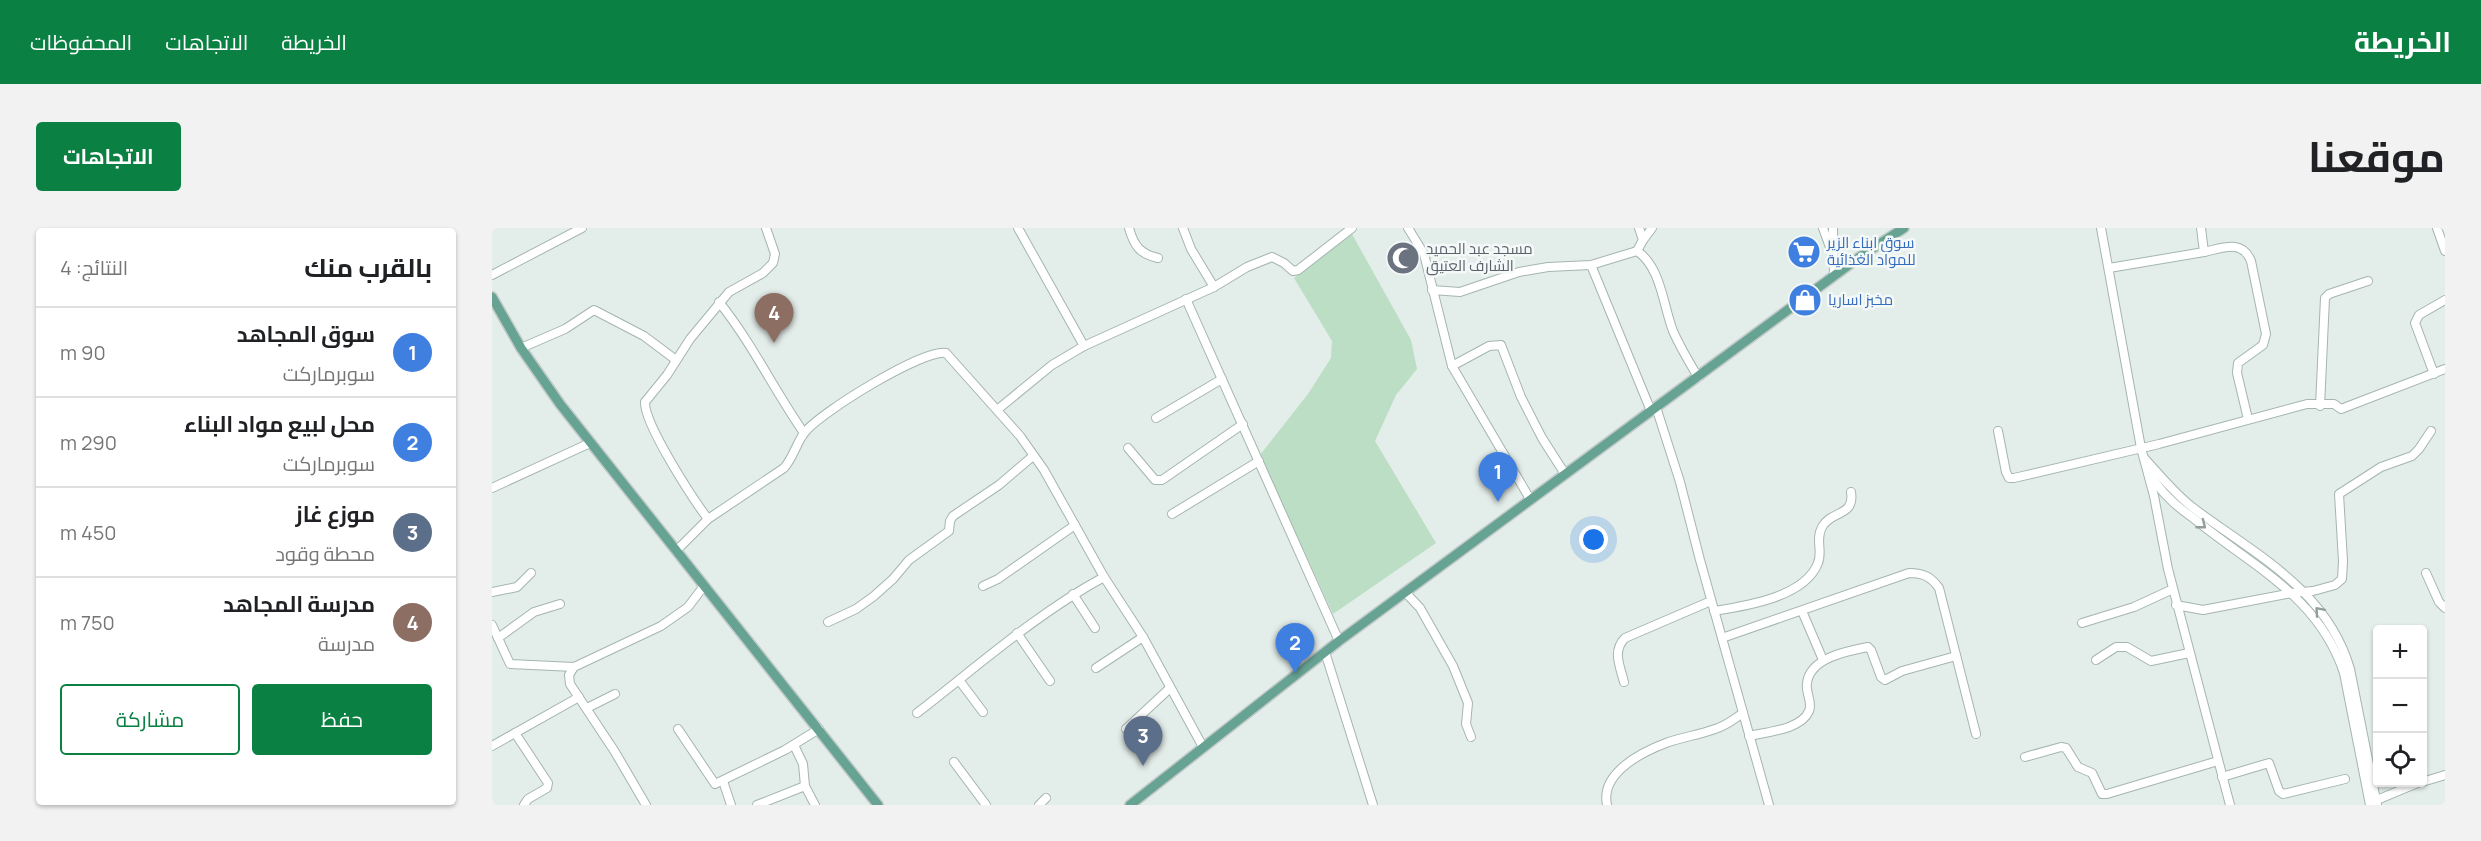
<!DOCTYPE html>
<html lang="ar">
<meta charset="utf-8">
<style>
:root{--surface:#fff;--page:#f2f2f2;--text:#202124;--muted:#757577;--line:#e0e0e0;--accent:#0b8043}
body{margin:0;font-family:Manrope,Cairo,sans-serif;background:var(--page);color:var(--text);direction:rtl}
.controls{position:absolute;right:18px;bottom:18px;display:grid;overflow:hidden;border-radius:6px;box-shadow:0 2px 4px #0004}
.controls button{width:54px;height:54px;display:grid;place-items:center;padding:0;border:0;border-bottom:2px solid var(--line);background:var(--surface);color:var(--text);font:30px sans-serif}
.you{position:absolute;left:1102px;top:312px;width:21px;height:21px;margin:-15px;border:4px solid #fff;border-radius:50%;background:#1a73e8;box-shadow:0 0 0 9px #1a73e833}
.badge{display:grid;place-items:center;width:39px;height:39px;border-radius:50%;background:var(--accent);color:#fff;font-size:20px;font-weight:700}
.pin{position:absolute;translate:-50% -50px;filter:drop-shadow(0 2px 3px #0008)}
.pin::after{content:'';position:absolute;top:32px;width:21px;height:18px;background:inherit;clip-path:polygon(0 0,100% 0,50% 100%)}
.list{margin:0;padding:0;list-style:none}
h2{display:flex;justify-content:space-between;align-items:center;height:78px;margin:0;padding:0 24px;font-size:26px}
h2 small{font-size:20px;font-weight:400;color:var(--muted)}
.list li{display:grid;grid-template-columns:39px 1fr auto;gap:18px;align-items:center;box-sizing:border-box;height:90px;padding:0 24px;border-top:2px solid var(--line)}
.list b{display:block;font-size:22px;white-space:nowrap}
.list p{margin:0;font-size:20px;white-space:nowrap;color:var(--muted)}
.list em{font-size:20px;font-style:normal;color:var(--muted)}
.actions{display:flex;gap:12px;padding:18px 24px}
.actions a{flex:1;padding:14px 0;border:2px solid var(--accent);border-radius:6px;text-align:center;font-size:21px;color:var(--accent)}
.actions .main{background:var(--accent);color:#fff}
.icon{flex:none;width:33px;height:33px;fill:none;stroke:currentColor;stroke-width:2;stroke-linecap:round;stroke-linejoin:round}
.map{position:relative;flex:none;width:1953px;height:577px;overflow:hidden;direction:ltr;border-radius:6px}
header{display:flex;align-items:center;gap:36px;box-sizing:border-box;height:84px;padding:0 30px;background:var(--accent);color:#fff}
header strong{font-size:28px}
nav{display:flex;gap:33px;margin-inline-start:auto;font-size:21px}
.intro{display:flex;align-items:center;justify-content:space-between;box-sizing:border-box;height:144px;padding:0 36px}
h1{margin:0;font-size:42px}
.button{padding:15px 27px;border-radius:6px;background:var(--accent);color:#fff;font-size:21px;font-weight:700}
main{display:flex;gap:36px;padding:0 36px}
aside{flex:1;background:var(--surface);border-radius:6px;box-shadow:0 2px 4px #0004}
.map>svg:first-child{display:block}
.green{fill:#bcdec5}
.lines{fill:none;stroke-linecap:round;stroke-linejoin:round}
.minor-casing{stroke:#a5b5b0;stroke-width:10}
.major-casing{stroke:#c1c9c7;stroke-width:12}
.minor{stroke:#fff;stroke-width:8}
.major{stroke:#67a393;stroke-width:9}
.oneway{stroke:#909f9b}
.labels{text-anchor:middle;stroke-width:5;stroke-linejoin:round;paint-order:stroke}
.shop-label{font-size:15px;fill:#366cbe;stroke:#f4f9f7;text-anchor:start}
.worship-label{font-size:15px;fill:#5b616d;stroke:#f4f9f7;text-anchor:start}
</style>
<header>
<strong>الخريطة</strong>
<nav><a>الخريطة</a><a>الاتجاهات</a><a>المحفوظات</a></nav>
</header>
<div class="intro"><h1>موقعنا</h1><a class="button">الاتجاهات</a></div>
<main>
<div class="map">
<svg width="1953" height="577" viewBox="0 0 1953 577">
<rect width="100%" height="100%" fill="#e3ede9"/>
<path class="green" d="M 860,6 L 919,112 L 925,141 L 904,167 L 883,213 L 944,315 L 841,386 L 768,227 L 816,166 L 839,130 L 840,113 L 802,50 Z"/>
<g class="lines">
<defs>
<g id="minor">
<path d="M 526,0 L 592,118"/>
<path d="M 637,0 C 642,18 648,26 666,30"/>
<path d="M 691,0 L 699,21 L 722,59"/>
<path d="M 916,0 L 932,26 L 960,138 L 1038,271"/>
<path d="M 1331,0 L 1339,22"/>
<path d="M 1341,0 L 1342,48"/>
<path d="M 1609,0 L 1649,220 L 1662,268 L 1676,341 L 1738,577"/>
<path d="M 1709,0 L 1712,24 C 1731,20 1750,11 1759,33 L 1774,106 L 1771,117 L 1746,135 L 1745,145 L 1756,191"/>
<path d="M 1945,0 L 1953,23"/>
<path d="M 1151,12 L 1160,0"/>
<path d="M 1145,23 L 1151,12 L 1147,0"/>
<path d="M 1099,37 L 1159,183"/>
<path d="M 1617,40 L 1712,24"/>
<path d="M 0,47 L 90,0"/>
<path d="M 940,62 L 968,64 L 1027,44 L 1056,39 L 1099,37 L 1145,23 C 1169,39 1171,77 1181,103 C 1188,119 1197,134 1206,149"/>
<path d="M 694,71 L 847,413"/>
<path d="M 227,74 C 260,115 282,162 312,205"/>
<path d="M 29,120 L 73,101 L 102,82 L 152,108 L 184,132"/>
<path d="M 960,138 L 997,118 L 1009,117 L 1029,169 L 1050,210 L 1073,246"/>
<path d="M 1942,146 L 1923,95 L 1927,87 L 1953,72"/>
<path d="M 1828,178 L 1833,70 L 1837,66 L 1876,53"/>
<path d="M 1164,179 L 1188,254 L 1208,332 L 1277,577"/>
<path d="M 505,182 L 560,137 L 592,118 L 722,59 L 755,39 L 780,29 L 792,35 L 801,43 L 806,42 L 860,0"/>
<path d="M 664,190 L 730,151"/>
<path d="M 1506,203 L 1514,244 L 1517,250 L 1522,250 L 1667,216 L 1815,176 L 1842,176 L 1849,181 L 1953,141"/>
<path d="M 636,220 L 663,252 L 670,252 L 751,196"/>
<path d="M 1652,230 C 1667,246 1682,265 1700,279 C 1762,326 1835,361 1858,441 L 1885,577"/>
<path d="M 1657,245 C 1663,254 1669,263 1677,270 C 1685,279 1696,286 1705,293 C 1763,340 1827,369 1852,445 L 1878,577"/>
<path d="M 0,260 L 98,215"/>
<path d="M 680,286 L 767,233"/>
<path d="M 216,291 L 292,240 C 302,229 304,215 313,204 C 329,184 431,121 454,125 L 528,208 L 552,242 L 612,349 L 651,409 L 711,519"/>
<path d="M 184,323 L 216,291 C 201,271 152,196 153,174 L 175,147 L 198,111 L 237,64 L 271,45 L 281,35 L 283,26 L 274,0"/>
<path d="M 1934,345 L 1947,374 L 1953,380"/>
<path d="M 491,358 L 506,351 L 583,297"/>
<path d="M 0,364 L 25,359 L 39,345"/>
<path d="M 913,364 L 928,380 L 961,438 L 976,475 L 974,496 L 979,509"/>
<path d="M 581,366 L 603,400"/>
<path d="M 1684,377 L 1711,382 L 1800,365 L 1821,363 L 1843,357 L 1850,351 L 1851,333 L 1847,266 L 1889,239 L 1920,228 L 1927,221 L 1939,203"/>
<path d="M 1222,383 C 1254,378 1313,369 1326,335 C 1331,323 1323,312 1330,299 C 1339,282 1363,289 1359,264"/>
<path d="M 1310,383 L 1331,432"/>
<path d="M 336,394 L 364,381 L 382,368 L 401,351 L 417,332 L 457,303 L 458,293 L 461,288 L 507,257 L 541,228"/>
<path d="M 1590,395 L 1642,379 L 1681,361"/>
<path d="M 0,397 L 18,436 L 82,439 L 169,398 L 196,379 L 212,358"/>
<path d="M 525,405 L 558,453"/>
<path d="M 6,410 L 42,384 L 68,376"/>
<path d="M 1230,410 L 1417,345 C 1432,345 1439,349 1447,360 L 1484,506"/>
<path d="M 833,424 L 881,577"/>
<path d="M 1604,432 L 1624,419 L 1635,419 L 1659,433 L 1697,425"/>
<path d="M 82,439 L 77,447 L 78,456 L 123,524 L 154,577"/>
<path d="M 604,440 L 651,409"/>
<path d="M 467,452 L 491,484"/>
<path d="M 1132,454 C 1128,438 1120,423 1133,410 L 1219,373"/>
<path d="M 95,480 L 123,466"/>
<path d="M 425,485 C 486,438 544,386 612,349"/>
<path d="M 186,501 L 223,556 L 293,522 L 327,501"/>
<path d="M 634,501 L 678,460"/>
<path d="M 23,505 L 56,555 L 55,560 L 36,571 L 32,577"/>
<path d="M 1257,508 C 1274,504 1309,502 1317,483 C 1321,474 1313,464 1315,455 C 1318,430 1355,423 1376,419 L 1379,422 L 1389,449 L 1393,452 L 1410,443 L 1464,428"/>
<path d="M 302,517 L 311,536 L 313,558 L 323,577"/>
<path d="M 0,518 L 87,469"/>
<path d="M 1533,529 L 1569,519 L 1574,520 L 1586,539 L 1600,545 L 1610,566 L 1615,566 L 1726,533"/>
<path d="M 462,534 L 494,577"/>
<path d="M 1730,549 L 1777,535 L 1787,563 L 1791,566 L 1853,551"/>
<path d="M 231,553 L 239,577"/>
<path d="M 1930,554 L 1953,547"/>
<path d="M 1880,574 L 1928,554"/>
<path d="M 265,577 L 313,558"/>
<path d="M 547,577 L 554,570"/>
<path d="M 1115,577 C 1108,545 1150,524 1174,515 C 1190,509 1207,507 1223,501 C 1234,498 1242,491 1251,485"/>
</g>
<g id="major">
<path d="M 0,69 L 29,120 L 68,176 L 386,577"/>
<path d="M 638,577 L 847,413 L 1369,28 L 1412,0"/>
</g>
</defs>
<use href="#minor" class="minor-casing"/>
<use href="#major" class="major-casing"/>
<use href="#minor" class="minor"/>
<use href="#major" class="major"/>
</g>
<defs><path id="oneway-chevron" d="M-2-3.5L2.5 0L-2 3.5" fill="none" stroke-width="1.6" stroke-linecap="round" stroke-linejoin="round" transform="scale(1.5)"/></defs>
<g class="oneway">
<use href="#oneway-chevron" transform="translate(1710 297) rotate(38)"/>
<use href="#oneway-chevron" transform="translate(1827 383) rotate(-131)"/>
</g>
<defs>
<symbol id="supermarket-disc" viewBox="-11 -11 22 22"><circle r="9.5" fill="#3f7fe0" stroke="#f4f9f7"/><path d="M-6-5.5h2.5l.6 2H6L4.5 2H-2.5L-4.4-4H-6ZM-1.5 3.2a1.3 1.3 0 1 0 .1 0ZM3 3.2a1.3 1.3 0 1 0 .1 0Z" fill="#fff"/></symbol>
<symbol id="mosque-disc" viewBox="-11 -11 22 22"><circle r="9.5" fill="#6b7280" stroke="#f4f9f7"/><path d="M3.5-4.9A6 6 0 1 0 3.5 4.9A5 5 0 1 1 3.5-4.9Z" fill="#fff"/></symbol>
<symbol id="shop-disc" viewBox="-11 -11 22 22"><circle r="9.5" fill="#3f7fe0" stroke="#f4f9f7"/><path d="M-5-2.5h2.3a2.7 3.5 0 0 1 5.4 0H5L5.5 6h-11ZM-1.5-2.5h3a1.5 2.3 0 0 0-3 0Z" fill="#fff"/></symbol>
</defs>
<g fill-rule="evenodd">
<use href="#supermarket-disc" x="1293" y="5" width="38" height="38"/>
<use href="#mosque-disc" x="892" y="11" width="38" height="38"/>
<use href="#shop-disc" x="1294" y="53" width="38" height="38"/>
</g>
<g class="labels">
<g class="shop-label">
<text x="1335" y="20">سوق ابناء الزير<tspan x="1335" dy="17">للمواد الغذائية</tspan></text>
<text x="1336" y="77">مخبز اساريا</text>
</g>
<g class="worship-label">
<text x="934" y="26">مسجد عبد الحميد<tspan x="934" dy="17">الشارف العتيق</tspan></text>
</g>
</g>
</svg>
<div class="controls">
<button>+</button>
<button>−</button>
<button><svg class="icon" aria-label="locate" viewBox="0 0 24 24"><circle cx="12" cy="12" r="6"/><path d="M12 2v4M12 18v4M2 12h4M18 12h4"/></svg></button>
</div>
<div class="you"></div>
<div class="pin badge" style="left:1006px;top:274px;background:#3f7fe0">1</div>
<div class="pin badge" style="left:803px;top:445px;background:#3f7fe0">2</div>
<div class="pin badge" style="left:651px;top:538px;background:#5c6f8a">3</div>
<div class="pin badge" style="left:282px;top:115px;background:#8d6e63">4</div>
</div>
<aside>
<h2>بالقرب منك<small>النتائج: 4</small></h2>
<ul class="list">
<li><span class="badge" style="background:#3f7fe0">1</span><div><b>سوق المجاهد</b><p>سوبرماركت</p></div><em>90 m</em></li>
<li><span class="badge" style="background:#3f7fe0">2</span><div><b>محل لبيع مواد البناء</b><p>سوبرماركت</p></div><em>290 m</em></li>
<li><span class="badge" style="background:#5c6f8a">3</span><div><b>موزع غاز</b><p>محطة وقود</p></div><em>450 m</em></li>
<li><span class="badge" style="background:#8d6e63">4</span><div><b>مدرسة المجاهد</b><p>مدرسة</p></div><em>750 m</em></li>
</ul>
<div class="actions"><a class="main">حفظ</a><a>مشاركة</a></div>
</aside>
</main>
